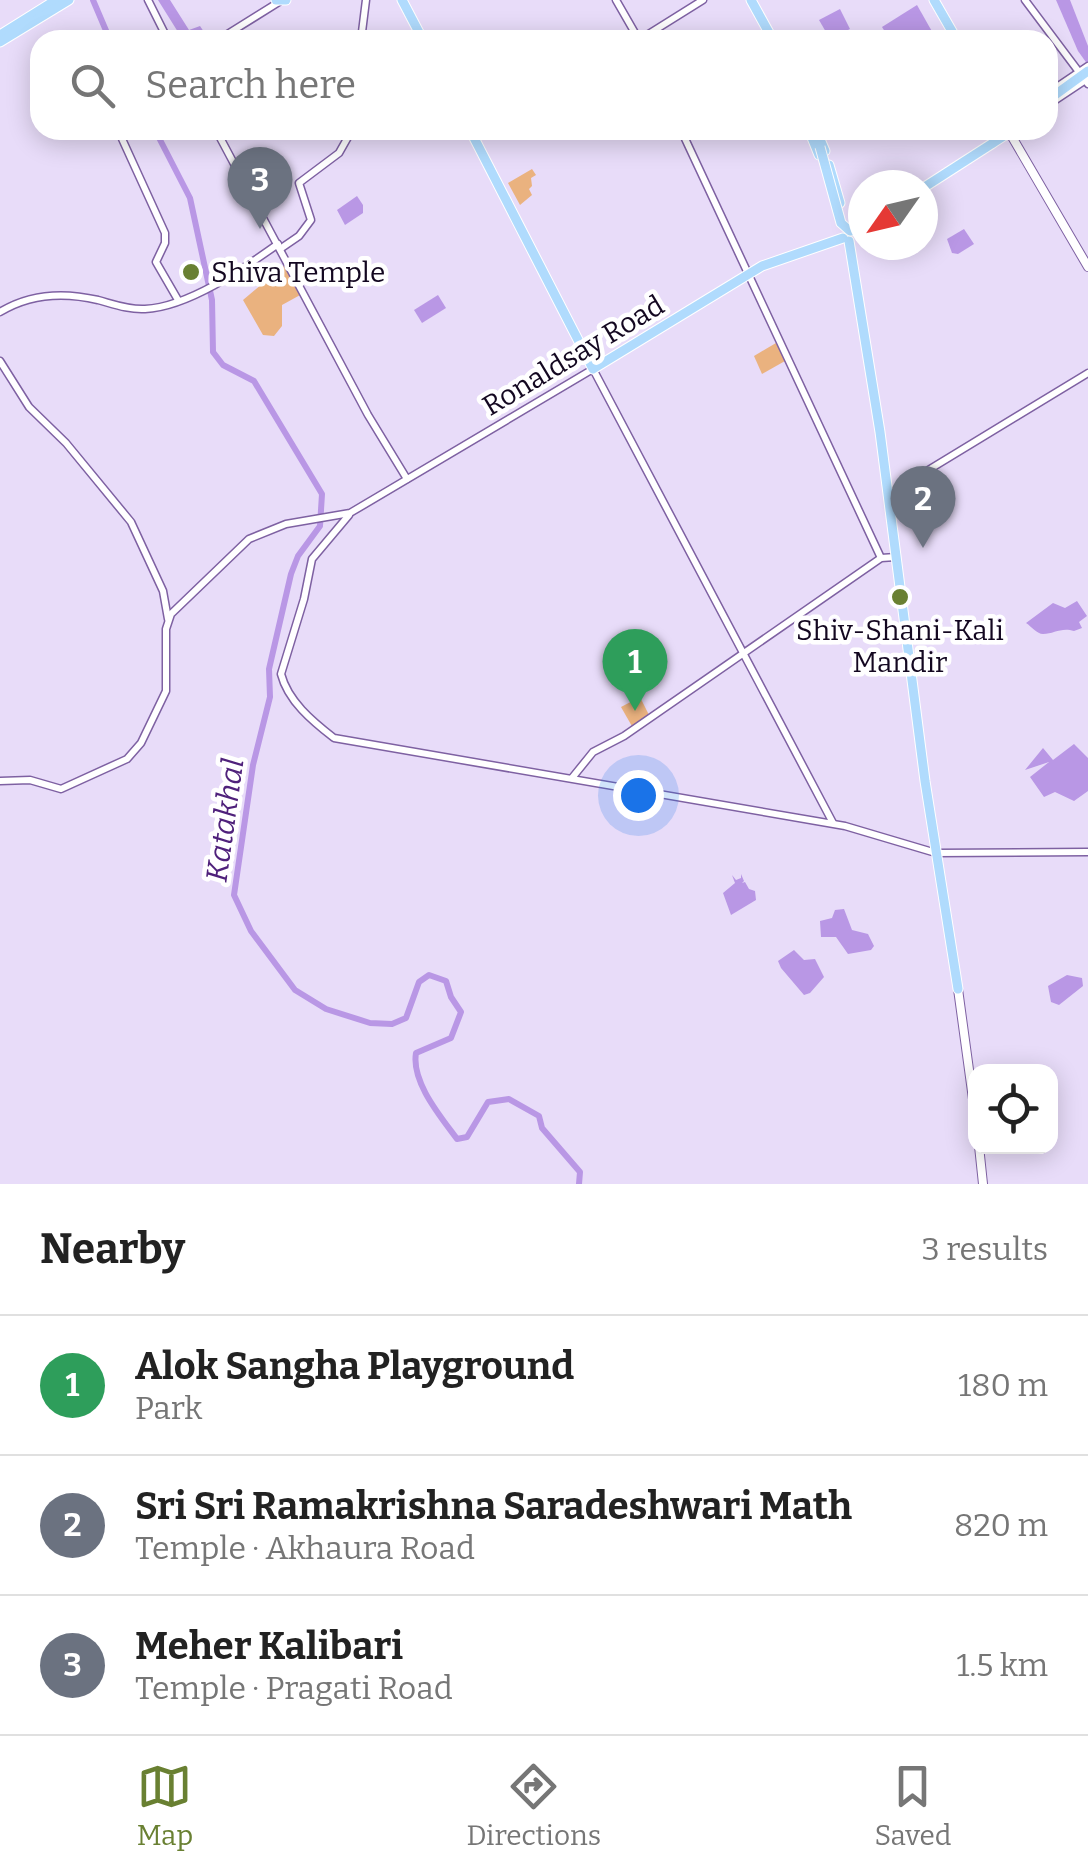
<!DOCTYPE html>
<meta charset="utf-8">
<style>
:root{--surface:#fff;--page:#f2f2f2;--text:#222;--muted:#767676;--line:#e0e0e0;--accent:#698032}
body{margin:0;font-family:Bitter,serif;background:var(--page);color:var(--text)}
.controls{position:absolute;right:30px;bottom:30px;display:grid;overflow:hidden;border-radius:20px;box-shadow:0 5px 25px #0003}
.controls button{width:90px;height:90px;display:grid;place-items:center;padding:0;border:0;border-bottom:2px solid var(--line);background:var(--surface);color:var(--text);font:50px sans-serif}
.compass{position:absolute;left:848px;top:170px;width:90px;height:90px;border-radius:50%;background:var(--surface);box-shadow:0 5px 25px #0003;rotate:236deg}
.you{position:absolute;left:638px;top:795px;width:35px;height:35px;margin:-25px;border:8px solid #fff;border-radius:50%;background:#1a73e8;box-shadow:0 0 0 15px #1a73e833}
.badge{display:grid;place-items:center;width:65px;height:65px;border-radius:50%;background:var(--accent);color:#fff;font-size:32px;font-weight:700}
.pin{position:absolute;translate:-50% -82px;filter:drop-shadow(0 2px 5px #0008)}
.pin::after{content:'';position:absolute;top:52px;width:35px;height:30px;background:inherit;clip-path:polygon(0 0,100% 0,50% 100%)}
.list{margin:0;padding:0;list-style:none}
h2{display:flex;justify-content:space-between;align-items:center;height:130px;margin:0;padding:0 40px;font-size:42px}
h2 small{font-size:32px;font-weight:400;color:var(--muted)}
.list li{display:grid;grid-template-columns:65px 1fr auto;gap:30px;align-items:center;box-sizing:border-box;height:140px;padding:0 40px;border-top:2px solid var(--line)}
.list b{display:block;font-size:38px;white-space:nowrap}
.list p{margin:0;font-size:32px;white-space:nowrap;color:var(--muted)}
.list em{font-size:32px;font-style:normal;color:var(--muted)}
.icon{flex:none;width:55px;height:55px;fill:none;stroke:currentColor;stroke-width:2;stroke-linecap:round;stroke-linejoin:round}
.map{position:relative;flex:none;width:1088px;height:1184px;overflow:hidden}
.search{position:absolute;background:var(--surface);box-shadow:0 5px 25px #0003;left:30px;right:30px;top:30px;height:110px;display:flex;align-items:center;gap:25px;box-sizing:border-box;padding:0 35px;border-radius:30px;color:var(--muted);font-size:38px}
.sheet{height:550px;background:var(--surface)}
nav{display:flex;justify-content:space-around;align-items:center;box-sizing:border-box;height:140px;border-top:2px solid var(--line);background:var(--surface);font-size:28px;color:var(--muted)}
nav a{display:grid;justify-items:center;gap:5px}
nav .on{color:var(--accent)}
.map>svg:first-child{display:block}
.green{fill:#eab27f}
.water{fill:#b997e5}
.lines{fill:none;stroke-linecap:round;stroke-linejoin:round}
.river{stroke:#b997e5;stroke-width:6}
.tertiary-casing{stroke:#7e61a2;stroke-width:9}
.secondary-casing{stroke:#7e61a2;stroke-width:10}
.primary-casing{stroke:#fff;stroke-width:11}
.tertiary{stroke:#fff;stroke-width:6}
.secondary{stroke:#fff;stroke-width:8}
.primary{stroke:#b0dbfd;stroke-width:9}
.primary-bridge-casing{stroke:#fff;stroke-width:11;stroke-linecap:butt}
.primary-bridge{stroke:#b0dbfd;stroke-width:9}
.poi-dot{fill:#698032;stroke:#fff;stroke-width:4}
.labels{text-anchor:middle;stroke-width:9;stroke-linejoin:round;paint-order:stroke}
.poi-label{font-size:28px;fill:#130720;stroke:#fff;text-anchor:start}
.street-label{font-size:28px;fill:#130720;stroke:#fff}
.water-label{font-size:30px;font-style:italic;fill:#4f217b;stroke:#fff}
</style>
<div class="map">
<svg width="1088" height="1184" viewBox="0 0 1088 1184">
<rect width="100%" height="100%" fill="#e8dcf9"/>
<g class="green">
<path d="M 532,169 L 536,175 L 531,178 L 532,186 L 529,189 L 532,195 L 520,205 L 508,183 Z"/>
<path d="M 287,263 L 302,294 L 282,305 L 282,326 L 274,336 L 263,335 L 243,300 Z"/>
<path d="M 776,343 L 785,361 L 762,374 L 754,356 Z"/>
<path d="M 640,697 L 649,715 L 633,728 L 621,707 Z"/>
</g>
<g class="water">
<path d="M 158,0 L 170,0 L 189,30 L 200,26 L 204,32 L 192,40 L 183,40 Z"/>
<path d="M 1056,0 L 1070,0 L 1088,46 L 1088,65 L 1078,51 Z"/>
<path d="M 917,5 L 934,35 L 926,40 L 890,40 L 882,27 Z"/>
<path d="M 840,9 L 850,29 L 830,39 L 819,20 Z"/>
<path d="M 357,196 L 363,205 L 363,213 L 345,225 L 337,210 Z"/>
<path d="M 964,229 L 974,244 L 958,254 L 952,253 L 947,239 Z"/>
<path d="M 438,295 L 446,308 L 422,323 L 414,310 Z"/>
<path d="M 1077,601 L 1087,616 L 1079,622 L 1082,628 L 1074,631 C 1061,627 1054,634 1043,634 C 1037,634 1032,627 1026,623 L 1053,603 L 1065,608 Z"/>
<path d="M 1074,744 L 1088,758 L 1088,791 L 1074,801 L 1055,792 L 1044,797 L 1030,777 L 1049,762 L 1025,770 L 1043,748 L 1053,760 Z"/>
<path d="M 741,874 L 744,881 L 742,883 L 745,882 L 749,889 L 755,891 L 756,900 L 731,915 L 723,893 L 735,883 L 732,875 L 736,880 L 741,878 Z"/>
<path d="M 844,909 L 852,930 L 868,934 L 874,946 L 871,950 L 848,954 L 836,937 L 821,937 L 820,921 L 832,918 L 835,910 Z"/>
<path d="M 794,950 L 804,960 L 815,959 L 824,977 L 810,993 L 804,995 L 781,968 L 778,961 Z"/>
<path d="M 1067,975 L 1082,978 L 1083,986 L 1059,1005 L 1051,1002 L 1048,986 Z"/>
</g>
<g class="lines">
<g class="river">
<path d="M 93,0 L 110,40"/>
<path d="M 155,130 L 190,198 L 212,300 L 213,352 L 223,365 L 254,381 L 322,494 L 320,526 L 298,556 L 291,574 L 269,669 L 270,697 L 253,765 L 234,895 L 251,931 L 295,990 L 326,1009 L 370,1023 L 392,1024 L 406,1018 L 419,982 L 429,975 L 446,981 L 451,997 L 461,1012 L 451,1038 L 416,1053 C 411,1082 441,1117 457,1139 L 467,1137 L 488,1102 L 509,1099 L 539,1116 L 542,1128 L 580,1172 L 579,1184"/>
</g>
<defs>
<g id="tertiary">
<path d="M 148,0 L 168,40"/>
<path d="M 616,0 L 639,40"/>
<path d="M 1025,0 L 1088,84"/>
<path d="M 218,40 L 279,2"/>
<path d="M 361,40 L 366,0"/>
<path d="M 639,40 L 703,0"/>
<path d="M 1048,93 L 1088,66"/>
<path d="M 1048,105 L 1087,79"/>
<path d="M 118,130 L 165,233 L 165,243 L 156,262 L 178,300"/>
<path d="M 216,130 L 368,415 L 407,479"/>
<path d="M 681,130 L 881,558"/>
<path d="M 280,249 L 299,236 L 311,220 L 299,183 L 339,153 L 352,130"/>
<path d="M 0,312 C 31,293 64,292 98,300 C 113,304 129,310 145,309 C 188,307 243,269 278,244"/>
<path d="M 0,361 L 29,407 L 66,443 L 131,522 L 163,591 L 168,619"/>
<path d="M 889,494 L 1088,373"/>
<path d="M 349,515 L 312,559 L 304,599 L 281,674 C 288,701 312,721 334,738 L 845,826 L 936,853 L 1088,852"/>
<path d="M 572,778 L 593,752 L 624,736 L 881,558 L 896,557"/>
<path d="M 0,781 L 30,780 L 61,789 L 127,759 L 141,743 L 166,691 L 166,629 L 171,614 L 249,539 L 286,524 L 350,513 L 593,369 L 833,823"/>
</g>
<g id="secondary">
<path d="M 1008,130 L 1088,267"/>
<path d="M 958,989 L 976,1121"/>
<path d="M 979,1146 L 983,1184"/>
</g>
<g id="primary">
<path d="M 276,0 L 286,0"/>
<path d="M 402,0 L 423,40"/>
<path d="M 751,0 L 773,40"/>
<path d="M 934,0 L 957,40"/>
<path d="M 0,35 L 56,0"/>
<path d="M 0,42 L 69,0"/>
<path d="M 470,130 L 593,369 L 762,266 L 843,238"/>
<path d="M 809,130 L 819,155"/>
<path d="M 816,130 L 825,151"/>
<path d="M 829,165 L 840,203"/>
<path d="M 923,188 L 993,143 L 1004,130"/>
<path d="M 849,241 L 880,432 L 925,781 L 958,989"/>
</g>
</defs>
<use href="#tertiary" class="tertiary-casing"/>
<use href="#secondary" class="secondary-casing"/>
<use href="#primary" class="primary-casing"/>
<use href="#tertiary" class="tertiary"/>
<use href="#secondary" class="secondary"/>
<use href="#primary" class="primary"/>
<defs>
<g id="primary-bridge">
<path d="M 1048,100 L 1088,71"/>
<path d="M 993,143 L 1013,130"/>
<path d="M 820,147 L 841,223 L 850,231 L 863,229"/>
</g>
</defs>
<use href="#primary-bridge" class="primary-bridge-casing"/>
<use href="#primary-bridge" class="primary-bridge"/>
</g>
<g class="poi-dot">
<circle cx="191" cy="272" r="10"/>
<circle cx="900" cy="597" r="10"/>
</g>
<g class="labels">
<g class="poi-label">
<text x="211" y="282">Shiva Temple</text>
<text x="900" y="640" text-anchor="middle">Shiv-Shani-Kali<tspan x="900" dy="32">Mandir</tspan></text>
</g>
<g class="street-label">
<text transform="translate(573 355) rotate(-31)" y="10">Ronaldsay Road</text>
</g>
<g class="water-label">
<text transform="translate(225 820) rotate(-82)" y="10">Katakhal</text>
</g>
</g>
</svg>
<div class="controls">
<button><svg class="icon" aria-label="locate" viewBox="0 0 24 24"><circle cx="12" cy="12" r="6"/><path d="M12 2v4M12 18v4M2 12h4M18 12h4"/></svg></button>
</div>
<svg class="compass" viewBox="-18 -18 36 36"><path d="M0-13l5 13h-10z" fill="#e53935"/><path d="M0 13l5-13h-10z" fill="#767676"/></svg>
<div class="you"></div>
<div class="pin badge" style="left:635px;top:711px;background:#2e9e5b">1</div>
<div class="pin badge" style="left:923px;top:548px;background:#6b7280">2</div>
<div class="pin badge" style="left:260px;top:229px;background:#6b7280">3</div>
<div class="search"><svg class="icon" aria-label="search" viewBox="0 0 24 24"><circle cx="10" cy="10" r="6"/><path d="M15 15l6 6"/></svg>Search here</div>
</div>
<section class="sheet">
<h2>Nearby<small>3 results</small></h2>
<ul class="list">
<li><span class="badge" style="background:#2e9e5b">1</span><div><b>Alok Sangha Playground</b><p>Park</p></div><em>180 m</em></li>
<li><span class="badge" style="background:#6b7280">2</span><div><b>Sri Sri Ramakrishna Saradeshwari Math</b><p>Temple · Akhaura Road</p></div><em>820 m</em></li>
<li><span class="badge" style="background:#6b7280">3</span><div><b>Meher Kalibari</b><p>Temple · Pragati Road</p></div><em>1.5 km</em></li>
</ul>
</section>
<nav>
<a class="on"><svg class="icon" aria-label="map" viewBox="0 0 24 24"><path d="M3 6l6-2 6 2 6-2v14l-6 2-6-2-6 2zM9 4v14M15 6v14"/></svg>Map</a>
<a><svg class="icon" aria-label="directions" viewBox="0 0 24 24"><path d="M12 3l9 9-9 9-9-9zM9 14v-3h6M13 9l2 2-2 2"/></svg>Directions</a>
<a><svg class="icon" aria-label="saved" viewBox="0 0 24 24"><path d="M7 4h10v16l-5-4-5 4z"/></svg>Saved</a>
</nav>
